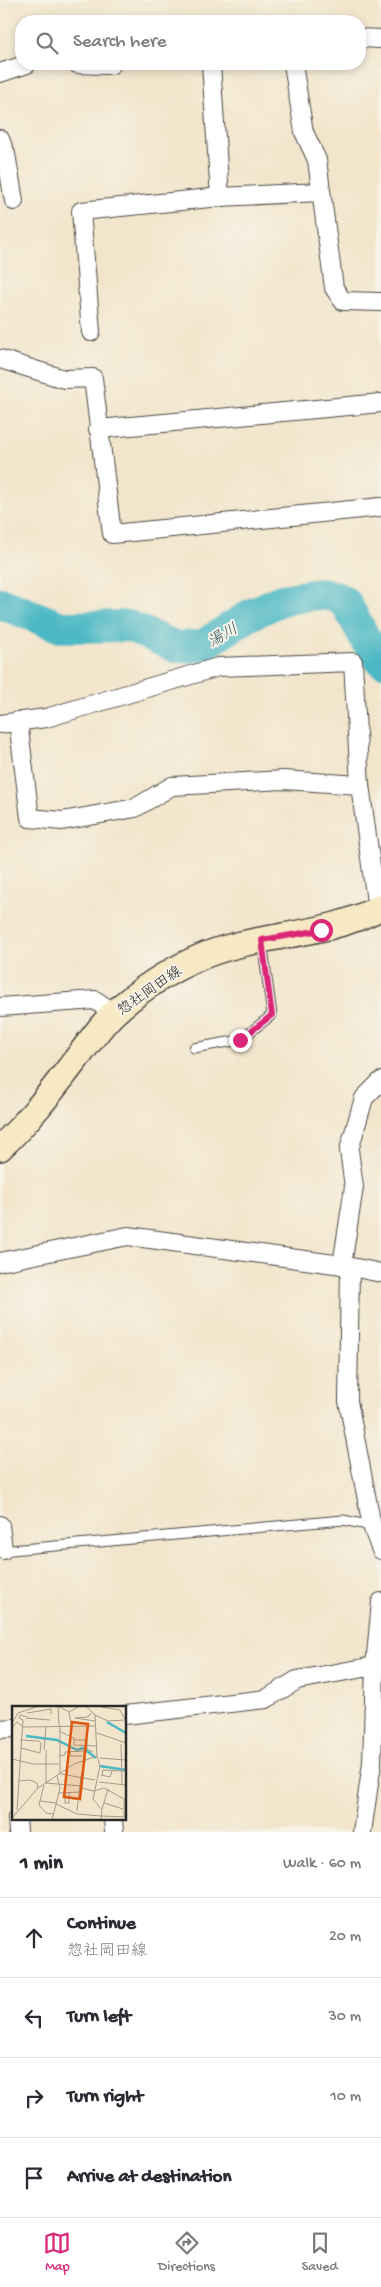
<!DOCTYPE html>
<meta charset="utf-8">
<style>
:root{--surface:#fff;--page:#f7f7f7;--text:#2b2b33;--muted:#7c7c81;--line:#e1e1e2;--accent:#db2777}
body{margin:0;font-family:"Gochi Hand","Klee One",sans-serif;background:var(--page);color:var(--text)}
.stop{position:absolute;width:15px;height:15px;margin:-11px;border:4px solid #db2777;border-radius:50%;background:#fff}
.stop.end{background:#db2777;border-color:#fff;box-shadow:0 1px 5px #0008}
.list{margin:0;padding:0;list-style:none}
h2{display:flex;justify-content:space-between;align-items:center;height:65px;margin:0;padding:0 20px;font-size:21px}
h2 small{font-size:16px;font-weight:400;color:var(--muted)}
.list li{display:grid;grid-template-columns:32px 1fr auto;gap:15px;align-items:center;box-sizing:border-box;height:80px;padding:0 20px;border-top:1px solid var(--line)}
.list b{display:block;font-size:19px;white-space:nowrap}
.list p{margin:0;font-size:16px;white-space:nowrap;color:var(--muted)}
.list em{font-size:16px;font-style:normal;color:var(--muted)}
.icon{flex:none;width:28px;height:28px;fill:none;stroke:currentColor;stroke-width:2;stroke-linecap:round;stroke-linejoin:round}
.map{position:relative;flex:none;width:381px;height:1832px;overflow:hidden}
.search{position:absolute;background:var(--surface);box-shadow:0 2px 8px #0003;left:15px;right:15px;top:15px;height:55px;display:flex;align-items:center;gap:12px;box-sizing:border-box;padding:0 18px;border-radius:20px;color:var(--muted);font-size:19px}
.sheet{height:385px;background:var(--surface)}
nav{display:flex;justify-content:space-around;align-items:center;box-sizing:border-box;height:70px;border-top:1px solid var(--line);background:var(--surface);font-size:14px;color:var(--muted)}
nav a{display:grid;justify-items:center;gap:2px}
nav .on{color:var(--accent)}
.map>svg:first-child{display:block}
.lines{fill:none;stroke-linecap:round;stroke-linejoin:round}
.river{stroke:#49b7c4;stroke-width:32}
.service-casing{stroke:#494743;stroke-width:11}
.minor-casing{stroke:#494743;stroke-width:20}
.secondary-casing{stroke:#494743;stroke-width:28}
.service{stroke:#fff;stroke-width:9}
.minor{stroke:#fff;stroke-width:18}
.secondary{stroke:#f7e9c3;stroke-width:25}
.route{stroke:#db2777;stroke-width:6}
.labels{text-anchor:middle;stroke-width:4;stroke-linejoin:round;paint-order:stroke}
.street-label{font-size:15px;fill:#2b2b2b;stroke:#f7f3e8}
.water-label{font-size:16px;font-style:italic;fill:#365c61;stroke:#f7f3e8}
.inset-river{fill:none;stroke:#49b7c4;stroke-width:2.5}
.inset-road{fill:none;stroke:#a29b8b;stroke-width:1}
.view{fill:#df570e;fill-opacity:0.15;stroke:#df570e;stroke-width:2.5}
.inset-edge{fill:none;stroke:#2b2b2b;stroke-width:2.5}
</style>
<div class="map">
<svg width="381" height="1832" viewBox="0 0 381 1832">
<rect width="100%" height="100%" fill="#f7f3e8"/>
<filter id="ink" filterUnits="userSpaceOnUse"><feTurbulence type="fractalNoise" baseFrequency=".02" numOctaves="2"/><feDisplacementMap in="SourceGraphic" scale="10" xChannelSelector="R" yChannelSelector="G"/><feConvolveMatrix kernelMatrix="1 2 1 2 8 2 1 2 1" color-interpolation-filters="sRGB"/></filter>
<filter id="wash" filterUnits="userSpaceOnUse"><feTurbulence type="fractalNoise" baseFrequency=".0096" numOctaves="4" result="noise"/><feDisplacementMap in="SourceGraphic" scale="20" xChannelSelector="R" yChannelSelector="G"/><feGaussianBlur stdDeviation="1.12" result="paint"/><feColorMatrix in="noise" values="0 0 0 0 0 0 0 0 0 0 0 0 0 0 0 0 0 1.4 0 .05"/><feComposite in="paint" operator="in"/></filter>
<g filter="url(#wash)">
<rect width="100%" height="100%" fill="#f2e5cb"/>
<g class="lines">
<path class="river" d="M 0,603 L 61,627 L 129,626 L 176,647 L 202,646 L 250,615 L 281,600 L 319,594 L 334,596 L 346,603 L 367,642 L 381,661"/>
</g>
</g>
<g filter="url(#ink)">
<g class="lines">
<defs>
<g id="service">
<path d="M 194,1048 L 240,1040 L 272,1015 L 262,941"/>
<path d="M 0,1551 L 343,1520 L 372,1526"/>
</g>
<g id="minor">
<path d="M 360,38 L 381,39"/>
<path d="M 77,64 L 105,65 L 112,64"/>
<path d="M 211,64 L 220,197"/>
<path d="M 293,64 L 304,132 L 317,160 L 334,288 L 343,301 L 381,302"/>
<path d="M 0,73 L 27,64"/>
<path d="M 0,139 L 6,154 L 14,201"/>
<path d="M 91,332 L 81,211 L 220,197 L 321,192"/>
<path d="M 0,359 L 64,379 L 93,378 L 112,534 L 381,507"/>
<path d="M 98,429 L 381,403"/>
<path d="M 18,721 L 30,818 L 62,821 L 135,808 L 172,786 L 283,780 L 360,785"/>
<path d="M 0,724 L 46,718 L 218,667 L 353,662 L 360,785 L 377,909"/>
<path d="M 0,1007 L 95,1000 L 114,1013"/>
<path d="M 0,1262 L 128,1236 L 342,1265 L 381,1273"/>
<path d="M 342,1265 L 354,1187 L 349,1150 L 364,1098 L 381,1081"/>
<path d="M 350,1267 L 348,1401 L 372,1526 L 381,1550"/>
<path d="M 0,1525 L 3,1550"/>
<path d="M 125,1715 L 266,1699 L 297,1680 L 375,1666"/>
<path d="M 0,1729 L 14,1728"/>
<path d="M 17,1818 L 18,1832"/>
<path d="M 113,1818 L 114,1832"/>
<path d="M 362,1832 L 372,1763 L 375,1666 L 381,1602"/>
</g>
<path id="secondary" d="M 0,1148 C 27,1123 51,1092 74,1062 C 87,1046 99,1027 114,1013 C 138,991 167,972 196,959 C 255,932 324,939 381,907"/>
</defs>
<use href="#service" class="service-casing"/>
<use href="#minor" class="minor-casing"/>
<use href="#secondary" class="secondary-casing"/>
<use href="#service" class="service"/>
<use href="#minor" class="minor"/>
<use href="#secondary" class="secondary"/>
</g>
</g>
<g class="lines" filter="url(#ink)">
<path class="route" d="M 240,1040 L 272,1015 L 262,940 L 321,930"/>
</g>
<g class="labels">
<g class="street-label">
<text transform="translate(149 990) rotate(-35)" y="5">惣社岡田線</text>
</g>
<g class="water-label">
<text transform="translate(222 634) rotate(-30)" y="6">湯川</text>
</g>
</g>
<g transform="translate(12 1706)">
<rect width="114" height="114" fill="#f2e5cb"/>
<path class="inset-river" d="M 95,16 L 114,27M 14,30 L 45,34 L 65,44 L 71,42 L 84,52M 88,60 L 114,64"/>
<path class="inset-road" d="M 46,0 L 57,6 L 68,0M 46,0 L 47,19M 89,1 L 108,4 L 114,15M 57,6 L 60,24M 15,7 L 39,3 L 39,8M 79,7 L 76,11 L 63,12 L 83,15M 83,9 L 96,15 L 112,14M 14,12 L 38,14M 0,15 L 1,0M 0,17 L 6,7 L 27,0M 48,19 L 48,68M 11,21 L 83,20M 0,22 L 5,16 L 11,21M 47,25 L 62,32 L 62,39 L 85,40M 85,27 L 114,37M 8,34 L 27,35 L 29,37 L 28,47 L 9,42M 62,34 L 75,34 L 75,43 L 81,46M 109,38 L 110,78M 32,44 L 34,20M 58,46 L 58,50 L 71,50M 47,50 L 53,49 L 53,46 L 72,45 L 72,55M 85,50 L 88,60 L 81,93 L 90,104 L 89,114M 88,52 L 114,54M 0,53 L 21,58 L 47,58M 49,68 L 83,74M 89,69 L 98,71 L 100,65M 90,69 L 91,64 L 112,65M 69,70 L 73,55M 7,75 L 18,74 L 25,77 L 26,82M 87,76 L 114,79M 34,77 L 69,80M 34,77 L 34,44M 32,79 L 27,99 L 34,107 L 42,108M 69,82 L 82,85 L 92,82 L 114,94M 46,87 L 68,86M 53,87 L 53,97 L 57,97 L 57,87M 28,95 L 44,97M 92,97 L 111,103M 44,98 L 65,108 L 89,110M 90,103 L 96,83M 5,104 L 11,14 L 7,12 L 8,9 L 15,11M 65,105 L 69,70M 89,110 L 114,111M 112,111 L 112,94M 0,112 L 26,82 L 62,58 L 85,50 L 83,9 L 74,0M 40,114 L 48,82 L 45,70"/>
<path class="view" d="M 60,16 L 76,18 L 68,93 L 52,91 Z"/>
<rect width="114" height="114" class="inset-edge"/>
</g>
</svg>
<div class="stop" style="left:321px;top:930px"></div>
<div class="stop end" style="left:240px;top:1040px"></div>
<div class="search"><svg class="icon" aria-label="search" viewBox="0 0 24 24"><circle cx="10" cy="10" r="6"/><path d="M15 15l6 6"/></svg>Search here</div>
</div>
<section class="sheet">
<h2>1 min<small>Walk · 60 m</small></h2>
<ul class="list">
<li><svg class="icon" aria-label="ahead" viewBox="0 0 24 24"><path d="M12 20V5M6 11l6-6 6 6"/></svg><div><b>Continue</b><p>惣社岡田線</p></div><em>20 m</em></li>
<li><svg class="icon" aria-label="left" viewBox="0 0 24 24"><path d="M17 20v-9H6M10 6l-5 5 5 5"/></svg><div><b>Turn left</b></div><em>30 m</em></li>
<li><svg class="icon" aria-label="right" viewBox="0 0 24 24"><path d="M7 20v-9h11M14 6l5 5-5 5"/></svg><div><b>Turn right</b></div><em>10 m</em></li>
<li><svg class="icon" aria-label="arrive" viewBox="0 0 24 24"><path d="M6 21V4h12l-3 4 3 4H6"/></svg><div><b>Arrive at destination</b></div></li>
</ul>
</section>
<nav>
<a class="on"><svg class="icon" aria-label="map" viewBox="0 0 24 24"><path d="M3 6l6-2 6 2 6-2v14l-6 2-6-2-6 2zM9 4v14M15 6v14"/></svg>Map</a>
<a><svg class="icon" aria-label="directions" viewBox="0 0 24 24"><path d="M12 3l9 9-9 9-9-9zM9 14v-3h6M13 9l2 2-2 2"/></svg>Directions</a>
<a><svg class="icon" aria-label="saved" viewBox="0 0 24 24"><path d="M7 4h10v16l-5-4-5 4z"/></svg>Saved</a>
</nav>
